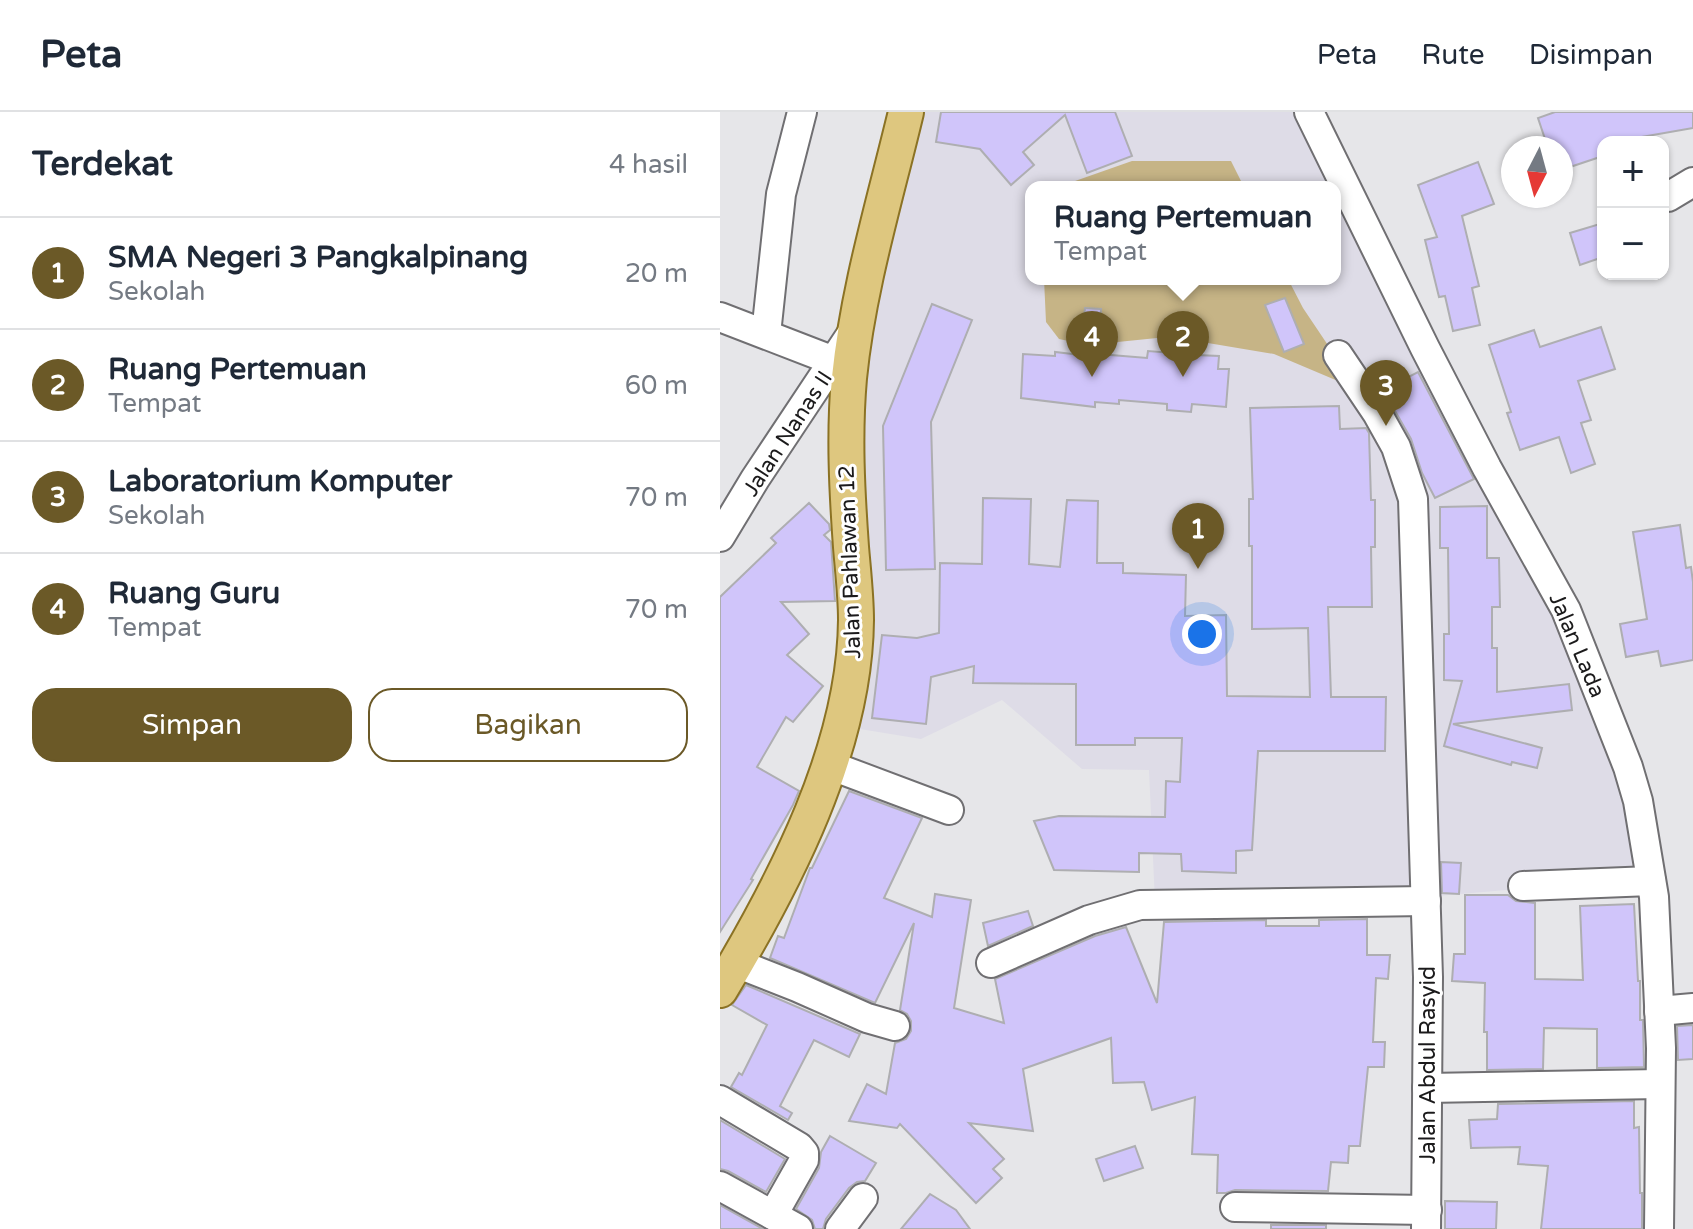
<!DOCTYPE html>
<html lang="id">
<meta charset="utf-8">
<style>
:root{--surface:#fff;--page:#f2f2f3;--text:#1f2937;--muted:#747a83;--line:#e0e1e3;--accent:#6b5927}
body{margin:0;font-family:"Varela Round",sans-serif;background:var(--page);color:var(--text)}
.controls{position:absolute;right:24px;top:24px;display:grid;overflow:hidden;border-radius:16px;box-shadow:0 2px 6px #0004}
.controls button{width:72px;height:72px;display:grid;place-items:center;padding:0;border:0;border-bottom:2px solid var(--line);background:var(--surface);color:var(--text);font:40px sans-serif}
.compass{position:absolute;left:781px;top:24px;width:72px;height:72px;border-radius:50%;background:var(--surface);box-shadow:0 2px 6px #0004;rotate:186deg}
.you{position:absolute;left:482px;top:522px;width:28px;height:28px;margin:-20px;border:6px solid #fff;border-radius:50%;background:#1a73e8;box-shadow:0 0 0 12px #1a73e833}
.badge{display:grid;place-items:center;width:52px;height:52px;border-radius:50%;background:var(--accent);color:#fff;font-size:26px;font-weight:700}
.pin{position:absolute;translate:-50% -66px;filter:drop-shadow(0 2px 4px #0008)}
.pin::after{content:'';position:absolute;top:42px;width:28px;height:24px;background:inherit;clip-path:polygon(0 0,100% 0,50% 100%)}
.popup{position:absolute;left:305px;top:69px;width:316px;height:104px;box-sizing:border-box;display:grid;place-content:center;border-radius:16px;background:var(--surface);filter:drop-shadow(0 2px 6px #0005);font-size:26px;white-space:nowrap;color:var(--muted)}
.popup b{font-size:30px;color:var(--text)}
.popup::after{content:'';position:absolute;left:50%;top:100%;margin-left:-16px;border:16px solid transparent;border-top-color:var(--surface)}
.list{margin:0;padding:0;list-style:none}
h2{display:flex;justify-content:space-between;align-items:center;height:104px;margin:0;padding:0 32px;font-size:34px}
h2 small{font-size:26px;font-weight:400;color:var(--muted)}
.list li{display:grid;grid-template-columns:52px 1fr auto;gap:24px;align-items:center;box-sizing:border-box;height:112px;padding:0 32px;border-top:2px solid var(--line)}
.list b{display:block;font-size:30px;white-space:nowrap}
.list p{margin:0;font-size:26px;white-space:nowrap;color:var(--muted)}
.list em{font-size:26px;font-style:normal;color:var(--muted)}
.actions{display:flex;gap:16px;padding:24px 32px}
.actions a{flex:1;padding:18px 0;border:2px solid var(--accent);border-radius:24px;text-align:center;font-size:28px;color:var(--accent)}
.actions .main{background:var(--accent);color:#fff}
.map{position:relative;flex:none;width:973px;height:1117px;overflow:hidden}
header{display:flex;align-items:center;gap:48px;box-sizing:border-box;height:112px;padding:0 40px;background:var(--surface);border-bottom:2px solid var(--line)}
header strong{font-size:38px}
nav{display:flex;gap:44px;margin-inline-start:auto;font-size:28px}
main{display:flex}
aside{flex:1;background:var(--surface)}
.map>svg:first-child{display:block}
.built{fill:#dedce7;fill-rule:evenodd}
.green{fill:#c6b486}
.building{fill:#d0c5fa;stroke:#aeaeb1;stroke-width:2}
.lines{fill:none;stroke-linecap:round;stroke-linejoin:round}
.minor-casing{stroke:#706f72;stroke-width:32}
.major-casing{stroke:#8b7224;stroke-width:38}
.minor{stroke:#fff;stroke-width:28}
.major{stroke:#dec77f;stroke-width:34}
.labels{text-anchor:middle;stroke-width:6;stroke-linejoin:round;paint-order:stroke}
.street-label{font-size:22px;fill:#1b1a1b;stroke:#fff}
</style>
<header>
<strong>Peta</strong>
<nav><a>Peta</a><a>Rute</a><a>Disimpan</a></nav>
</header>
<main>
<aside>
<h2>Terdekat<small>4 hasil</small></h2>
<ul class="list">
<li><span class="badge">1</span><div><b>SMA Negeri 3 Pangkalpinang</b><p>Sekolah</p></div><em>20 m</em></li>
<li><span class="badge">2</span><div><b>Ruang Pertemuan</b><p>Tempat</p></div><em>60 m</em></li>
<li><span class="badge">3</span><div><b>Laboratorium Komputer</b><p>Sekolah</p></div><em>70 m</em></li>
<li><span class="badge">4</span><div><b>Ruang Guru</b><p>Tempat</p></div><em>70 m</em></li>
</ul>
<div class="actions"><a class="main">Simpan</a><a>Bagikan</a></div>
</aside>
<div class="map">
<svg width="973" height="1117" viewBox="0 0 973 1117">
<rect width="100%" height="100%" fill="#e6e6e9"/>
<path class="built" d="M 196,0 L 581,0 L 779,394 L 872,584 L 909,682 L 913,767 L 706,785 L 435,790 L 429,658 L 362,657 L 282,588 L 201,627 L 140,617 L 150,521 L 134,265 ZM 311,75 L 615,75 L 615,167 L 311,167 Z"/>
<g class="green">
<path d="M 412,49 L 511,49 L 524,75 L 338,75 Z"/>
<path d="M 324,167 L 568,167 L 583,196 L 630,266 L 625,272 L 554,242 L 464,227 L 437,226 L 368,233 L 339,227 L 326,210 Z"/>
</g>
<g class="building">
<path d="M 221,0 L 395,0 L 412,44 L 367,61 L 345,3 L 303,40 L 314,53 L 291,73 L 260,37 L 216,30 Z"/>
<path d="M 835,0 L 973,0 L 973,16 L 893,30 L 883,30 L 883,44 L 841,58 L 841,36 L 828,36 L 818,6 Z"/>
<path d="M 758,50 L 774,92 L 742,104 L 759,174 L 752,176 L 760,213 L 733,219 L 725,184 L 719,185 L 705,128 L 717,125 L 698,73 Z"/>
<path d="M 883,111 L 883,145 L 860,153 L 850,121 Z"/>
<path d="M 565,186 L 584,232 L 564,240 L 545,193 Z"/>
<path d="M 212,192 L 252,208 L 211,310 L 215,457 L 166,458 L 163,314 Z"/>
<path d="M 365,196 L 381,197 L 379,242 L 427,246 L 428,239 L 452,241 L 452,231 L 477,233 L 476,243 L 499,244 L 498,257 L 509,257 L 506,295 L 472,292 L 471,300 L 447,298 L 447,292 L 399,288 L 399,292 L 375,290 L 375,295 L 301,286 L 303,242 L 335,244 L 335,240 L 360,243 Z"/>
<path d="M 881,215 L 895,257 L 858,269 L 871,308 L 861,311 L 875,352 L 851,361 L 839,325 L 800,338 L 787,301 L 791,300 L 769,233 L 814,218 L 820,235 Z"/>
<path d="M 698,260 L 754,367 L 715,386 L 702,361 L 691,327 L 663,278 Z"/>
<path d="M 619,294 L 620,317 L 646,316 L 649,321 L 651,388 L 655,388 L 655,435 L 651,435 L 652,495 L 608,495 L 611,585 L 666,585 L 665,639 L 538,639 L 532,738 L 516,739 L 516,761 L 462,759 L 461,742 L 419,741 L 419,760 L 334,758 L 314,709 L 339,704 L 445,705 L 446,669 L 460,670 L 462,626 L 415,626 L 415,633 L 356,633 L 356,572 L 253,571 L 254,554 L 211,565 L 206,612 L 152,606 L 162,523 L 197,526 L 219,521 L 220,451 L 262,452 L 263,386 L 311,387 L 309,452 L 340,455 L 347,388 L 378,389 L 377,451 L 403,451 L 403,461 L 466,463 L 465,504 L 506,503 L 507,584 L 590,585 L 588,516 L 532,517 L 532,434 L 529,434 L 529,387 L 533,387 L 530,296 Z"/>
<path d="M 89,391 L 109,412 L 110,418 L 104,423 L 111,430 L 115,489 L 61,490 L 89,522 L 67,543 L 103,574 L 73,610 L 66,605 L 37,655 L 79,679 L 73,693 L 31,767 L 33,768 L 0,820 L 0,485 L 56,431 L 51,426 Z"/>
<path d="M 767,394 L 767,446 L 779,446 L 780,495 L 772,495 L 772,536 L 777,536 L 777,580 L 849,572 L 852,598 L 733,612 L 822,636 L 817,656 L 792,650 L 791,653 L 724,634 L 742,569 L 724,568 L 724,522 L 729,522 L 728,436 L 720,436 L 720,395 Z"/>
<path d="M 960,413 L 966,456 L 971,455 L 973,470 L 973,548 L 941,554 L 938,539 L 906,545 L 900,512 L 927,507 L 913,420 Z"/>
<path d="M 129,679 L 202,706 L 164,786 L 212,805 L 215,782 L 251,788 L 234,896 L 284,911 L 275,867 L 375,824 L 406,815 L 437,891 L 444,810 L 546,808 L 546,814 L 599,814 L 599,808 L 647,807 L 647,843 L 670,843 L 668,867 L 656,866 L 653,930 L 665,930 L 664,955 L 648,955 L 640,1034 L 629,1034 L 628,1051 L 611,1050 L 608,1079 L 515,1078 L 506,1081 L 497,1081 L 498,1043 L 472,1042 L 475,985 L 432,998 L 424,970 L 393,971 L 391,926 L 303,957 L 313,1019 L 249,1011 L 284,1047 L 273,1057 L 282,1066 L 256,1091 L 180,1012 L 177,1016 L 129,1009 L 147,972 L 166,982 L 175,931 L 186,927 L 191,919 L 191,909 L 187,902 L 180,898 L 194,811 L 155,891 L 50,846 L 58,824 L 64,826 L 90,756 L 92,756 Z"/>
<path d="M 721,750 L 741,751 L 739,782 L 722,781 Z"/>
<path d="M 745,783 L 788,783 L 796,789 L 815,791 L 815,867 L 863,868 L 860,794 L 914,792 L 918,869 L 920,869 L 920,908 L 923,908 L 924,955 L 877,956 L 877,917 L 824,916 L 823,957 L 767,958 L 767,920 L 764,920 L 765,871 L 732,869 L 734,842 L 745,842 Z"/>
<path d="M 308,799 L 313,814 L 268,834 L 263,811 Z"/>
<path d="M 26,873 L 140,922 L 129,945 L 94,928 L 60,994 L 72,1001 L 68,1008 L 11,975 L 19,961 L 22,963 L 47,913 L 12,893 Z"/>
<path d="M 973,913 L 973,947 L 958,948 L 957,914 Z"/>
<path d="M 914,989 L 914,1016 L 919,1015 L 920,1081 L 922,1081 L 922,1117 L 821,1117 L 828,1054 L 798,1052 L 800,1035 L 751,1036 L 749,1008 L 777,1007 L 778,992 Z"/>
<path d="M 0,1008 L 65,1047 L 46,1080 L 8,1059 L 0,1057 Z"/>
<path d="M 110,1024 L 156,1051 L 145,1069 L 137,1070 L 129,1076 L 106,1107 L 103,1117 L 95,1117 L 92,1108 L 76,1097 L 99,1056 L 101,1040 Z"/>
<path d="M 415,1034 L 423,1056 L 384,1069 L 376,1047 Z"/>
<path d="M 210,1082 L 236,1098 L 250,1117 L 181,1117 Z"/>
<path d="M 725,1089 L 777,1090 L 776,1117 L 725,1117 Z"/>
<path d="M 0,1093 L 43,1117 L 0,1117 Z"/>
<rect x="551" y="1113" width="55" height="4"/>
</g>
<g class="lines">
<defs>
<g id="minor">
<path d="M 589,0 L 705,236 L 767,356 L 846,498 L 908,655 L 918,689 L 934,785 L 941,936 L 939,1117"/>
<path d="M 948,85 L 973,70"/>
<path d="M 0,205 L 114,249"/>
<path d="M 46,222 L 61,82 L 82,0"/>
<path d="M 618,243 L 657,301 L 676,335 L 693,387 L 708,865 L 706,1117"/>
<path d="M 0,425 L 35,367 L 134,218"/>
<path d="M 109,653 L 229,698"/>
<path d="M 803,774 L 931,769"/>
<path d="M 16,851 L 77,875 L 147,906 L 175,914"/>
<path d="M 271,851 L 369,808 L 420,793 L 706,789"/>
<path d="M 939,899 L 973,896"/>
<path d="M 707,976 L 940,972"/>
<path d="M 0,988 L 79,1035 L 84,1041 L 84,1048 L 53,1103"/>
<path d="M 0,1074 L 78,1117"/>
<path d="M 515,1095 L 707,1098"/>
<path d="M 120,1117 L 143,1086"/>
</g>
<path id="major" d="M 0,878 C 65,770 135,636 136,508 C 136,484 133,459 131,435 C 127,379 124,323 129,266 C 138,176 165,88 186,0"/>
</defs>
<use href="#minor" class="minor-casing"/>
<use href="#major" class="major-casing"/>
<use href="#minor" class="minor"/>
<use href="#major" class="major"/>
</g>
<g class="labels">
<g class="street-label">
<text transform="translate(67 321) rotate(-57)" y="8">Jalan Nanas II</text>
<text transform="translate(129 450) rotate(-92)" y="8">Jalan Pahlawan 12</text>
<text transform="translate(858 533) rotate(67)" y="8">Jalan Lada</text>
<text transform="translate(707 953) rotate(-90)" y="8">Jalan Abdul Rasyid</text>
</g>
</g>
</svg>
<div class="controls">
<button>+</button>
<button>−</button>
</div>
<svg class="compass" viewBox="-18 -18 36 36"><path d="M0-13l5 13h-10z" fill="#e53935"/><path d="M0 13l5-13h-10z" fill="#747a83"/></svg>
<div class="you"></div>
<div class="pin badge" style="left:478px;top:457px">1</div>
<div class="pin badge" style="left:463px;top:265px">2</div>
<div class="popup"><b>Ruang Pertemuan</b>Tempat</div>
<div class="pin badge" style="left:666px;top:314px">3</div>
<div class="pin badge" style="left:372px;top:265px">4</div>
</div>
</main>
